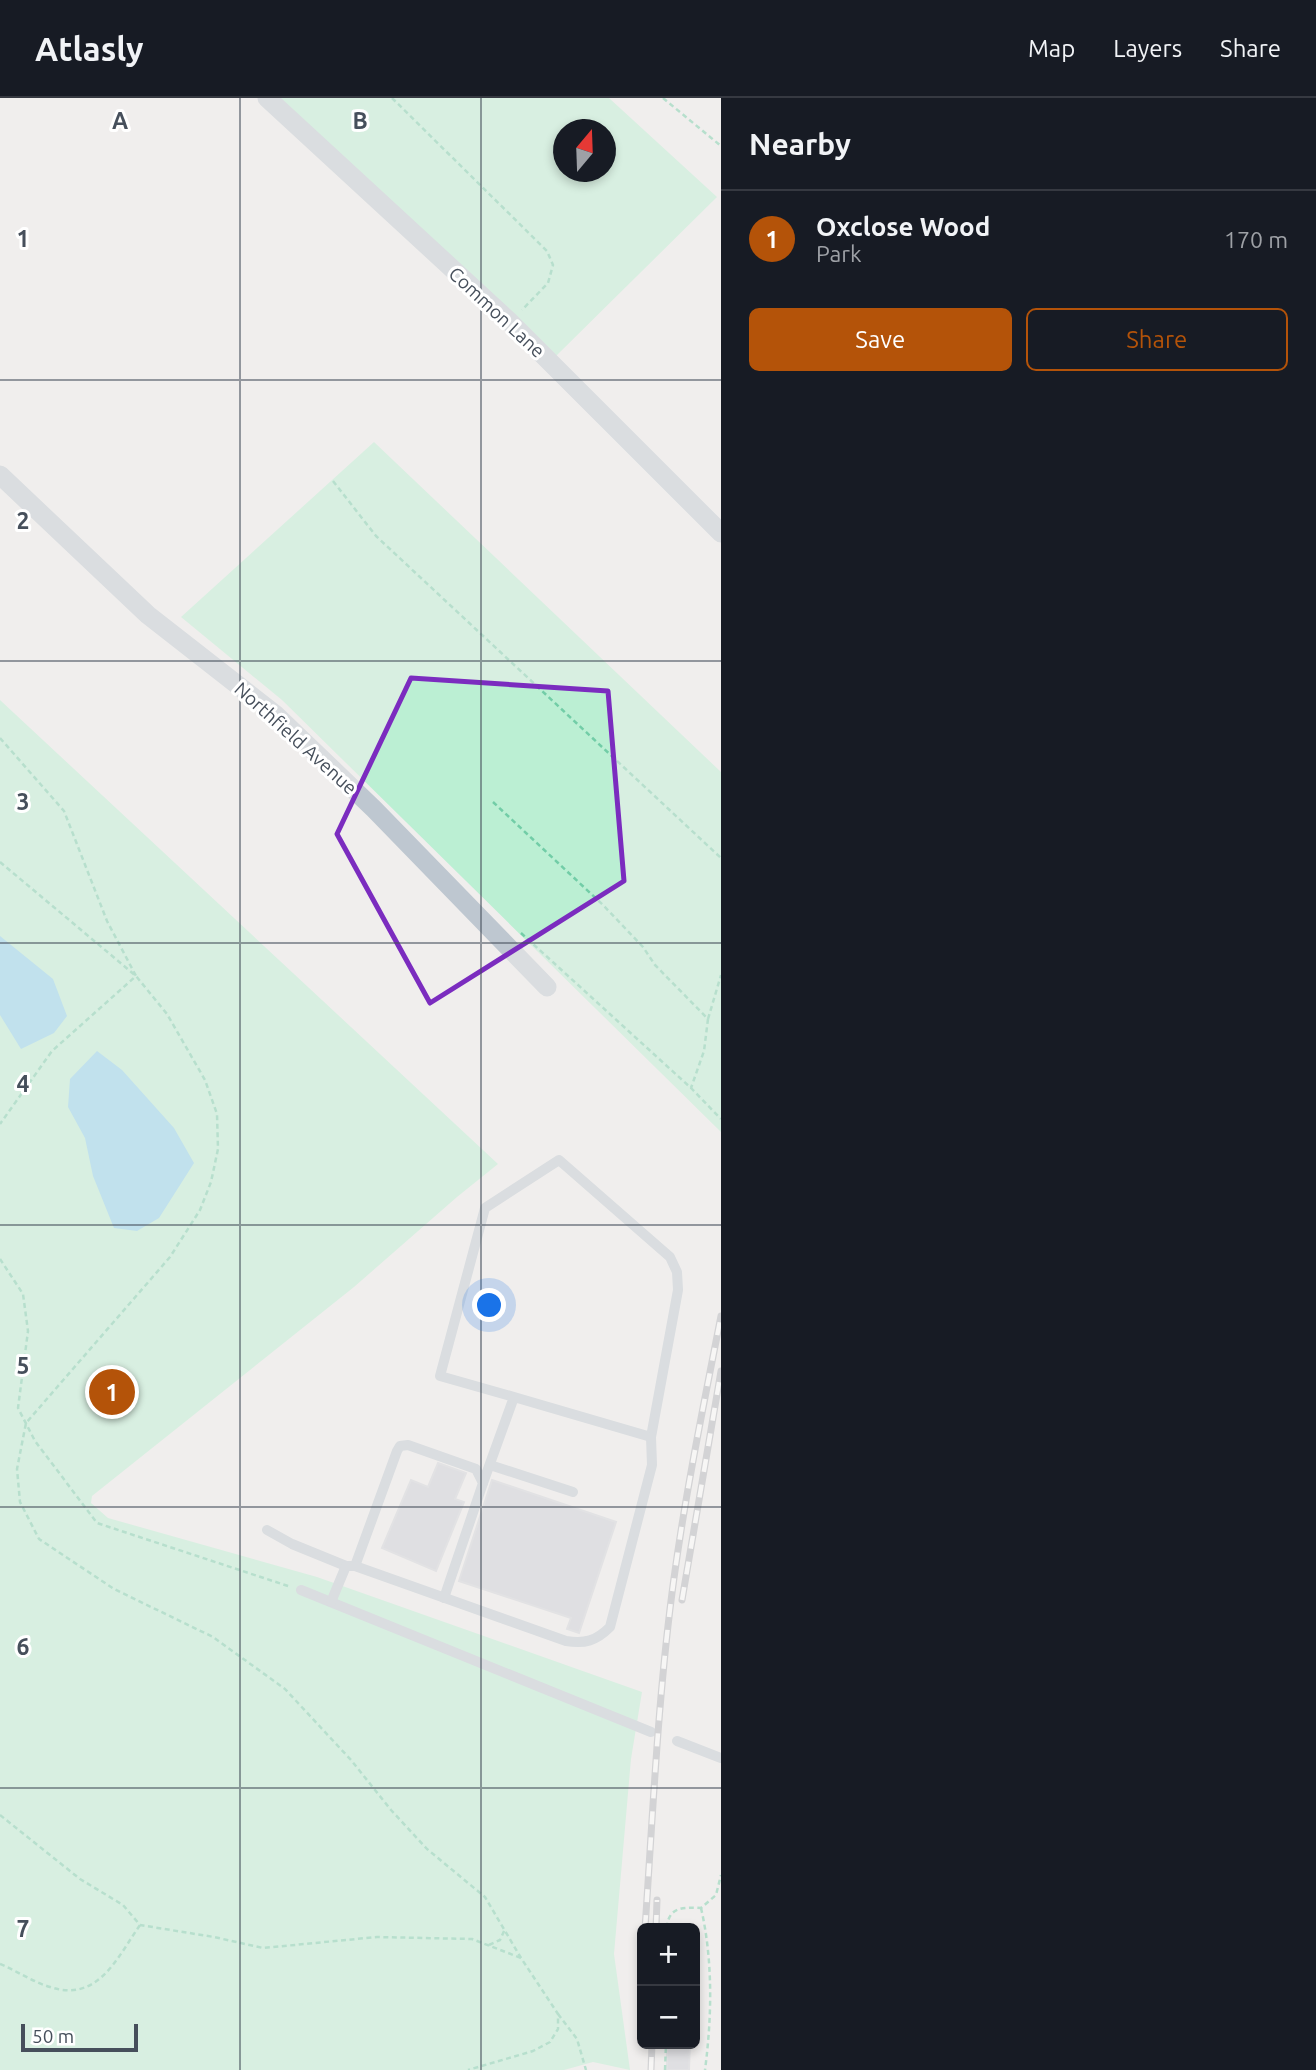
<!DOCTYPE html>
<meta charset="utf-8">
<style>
:root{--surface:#171b24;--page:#20242c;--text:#f1f3f6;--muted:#9ea1a6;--line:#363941;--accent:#b45309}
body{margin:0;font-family:Ubuntu,sans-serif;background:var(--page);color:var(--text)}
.controls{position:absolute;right:21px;bottom:21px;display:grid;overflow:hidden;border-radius:10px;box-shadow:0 4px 10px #0003}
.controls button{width:63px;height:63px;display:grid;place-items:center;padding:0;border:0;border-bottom:2px solid var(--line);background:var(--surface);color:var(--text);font:35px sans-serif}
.compass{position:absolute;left:553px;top:21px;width:63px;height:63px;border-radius:50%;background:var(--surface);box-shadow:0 4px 10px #0003;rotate:19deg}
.scale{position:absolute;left:21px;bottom:18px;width:117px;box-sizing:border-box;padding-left:7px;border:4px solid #464f5b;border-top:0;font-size:19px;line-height:24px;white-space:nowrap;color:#464f5b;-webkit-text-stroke:5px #fff;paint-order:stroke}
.you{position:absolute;left:490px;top:1208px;width:24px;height:24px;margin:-18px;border:5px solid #fff;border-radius:50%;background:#1a73e8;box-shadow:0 0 0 10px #1a73e833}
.badge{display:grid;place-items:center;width:46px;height:46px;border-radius:50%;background:var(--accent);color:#fff;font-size:23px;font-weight:700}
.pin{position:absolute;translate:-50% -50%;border:4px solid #fff;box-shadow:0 2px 7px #0006}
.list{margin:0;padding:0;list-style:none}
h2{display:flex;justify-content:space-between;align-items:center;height:91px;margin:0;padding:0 28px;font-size:30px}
h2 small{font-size:23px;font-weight:400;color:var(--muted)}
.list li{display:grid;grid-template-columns:46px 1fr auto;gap:21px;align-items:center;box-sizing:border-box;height:98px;padding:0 28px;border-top:2px solid var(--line)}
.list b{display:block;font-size:26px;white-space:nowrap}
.list p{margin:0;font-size:23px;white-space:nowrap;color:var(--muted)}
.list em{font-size:23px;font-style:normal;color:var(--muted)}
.actions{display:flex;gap:14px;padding:21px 28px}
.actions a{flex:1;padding:16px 0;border:2px solid var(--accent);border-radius:10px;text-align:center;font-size:24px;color:var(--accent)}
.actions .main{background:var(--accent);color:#fff}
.map{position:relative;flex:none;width:721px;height:1972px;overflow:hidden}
header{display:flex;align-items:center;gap:42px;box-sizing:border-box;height:98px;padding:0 35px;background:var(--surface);border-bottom:2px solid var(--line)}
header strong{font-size:33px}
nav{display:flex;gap:38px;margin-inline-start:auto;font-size:24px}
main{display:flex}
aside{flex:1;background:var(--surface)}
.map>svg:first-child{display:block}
.green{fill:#bbefd3;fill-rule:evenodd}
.water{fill:#87d1ed}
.building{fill:#caccd4;stroke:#d1d3d9;stroke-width:2}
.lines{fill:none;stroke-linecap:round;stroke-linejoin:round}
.path{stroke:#72cda7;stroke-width:2.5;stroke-dasharray:5 3.5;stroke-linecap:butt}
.service{stroke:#bec7d0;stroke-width:10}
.minor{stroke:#bec7d0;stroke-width:19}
.rail-casing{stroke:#b0b2b8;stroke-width:7}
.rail{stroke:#fff;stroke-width:4.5;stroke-dasharray:13;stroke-linecap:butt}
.marked{fill:none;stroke:#7b2cbf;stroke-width:5;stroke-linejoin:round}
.grid{fill:none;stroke:#464f5b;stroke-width:2;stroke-opacity:0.55}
.labels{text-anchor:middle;stroke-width:6;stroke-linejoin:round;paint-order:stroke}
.street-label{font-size:19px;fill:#464f5b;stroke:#fff}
.grid-label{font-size:23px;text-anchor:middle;font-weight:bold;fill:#464f5b;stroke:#fff;stroke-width:6;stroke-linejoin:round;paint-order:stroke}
</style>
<header>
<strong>Atlasly</strong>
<nav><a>Map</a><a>Layers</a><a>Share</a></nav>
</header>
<main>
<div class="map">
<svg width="721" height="1972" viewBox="0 0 721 1972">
<rect width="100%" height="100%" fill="#f0eeed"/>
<g class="green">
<path d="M 280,0 L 609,0 L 717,99 L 556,258 ZM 564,32 L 606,32 L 606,74 L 564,74 Z"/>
<path d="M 374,344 L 721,674 L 721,1034 L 282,602 L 181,519 Z"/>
<path d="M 0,602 L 498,1066 L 457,1099 L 354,1189 L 92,1398 L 91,1405 L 108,1420 L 317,1479 L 642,1594 L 631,1661 L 614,1856 L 630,1972 L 593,1964 L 564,1972 L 0,1972 Z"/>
</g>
<g class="water">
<path d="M 0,838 L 53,881 L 67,918 L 54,935 L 21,951 L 0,917 Z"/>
<path d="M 97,953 L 122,972 L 174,1030 L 194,1065 L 159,1120 L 137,1133 L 114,1130 L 93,1078 L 85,1040 L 68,1009 L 70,981 Z"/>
</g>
<g class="building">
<path d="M 438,1365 L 466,1375 L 455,1401 L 464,1404 L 436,1473 L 382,1450 L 411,1382 L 428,1389 Z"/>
<path d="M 492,1382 L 616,1424 L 579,1535 L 567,1531 L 571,1520 L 459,1483 Z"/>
<path d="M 667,1946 L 690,1946 L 689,1972 L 667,1972 Z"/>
</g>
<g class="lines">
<g class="path">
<path d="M 392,0 L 547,153 L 553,167 L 548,185 L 522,212"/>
<path d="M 663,0 L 721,48"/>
<path d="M 333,383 L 376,438 L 721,760"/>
<path d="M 0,640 L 64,713 L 107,823 L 136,878 L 52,953 L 0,1026"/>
<path d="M 493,704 L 603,807 L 643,849 L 655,867 L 708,921 L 704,953 L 691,990"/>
<path d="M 0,764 L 136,878 L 167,916 L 205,982 L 217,1016 L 218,1051 L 211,1084 L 200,1112 L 170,1159 L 26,1325 L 17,1371 L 20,1404 L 39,1441 L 114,1491 L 213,1539 L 285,1591 L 351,1662 L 391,1712 L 427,1751 L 485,1799 L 521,1860 L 558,1916 L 558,1931 L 550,1944 L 533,1953 L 468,1972"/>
<path d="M 521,835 L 691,990 L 721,1021"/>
<path d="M 708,921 L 721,877"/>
<path d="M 0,1161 L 23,1196 L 28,1233 L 18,1310 L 35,1343 L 97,1425 L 291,1489"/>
<path d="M 0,1717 L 80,1781 L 123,1807 L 140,1827 L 214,1839 L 263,1850 L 377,1839 L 472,1841 L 521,1860"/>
<path d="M 701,1810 C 713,1862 712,1918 705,1972"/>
<path d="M 667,1830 C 668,1809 683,1809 701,1810 L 716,1797 L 721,1777"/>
<path d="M 489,1847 L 500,1842 L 505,1831"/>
<path d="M 0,1866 C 17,1873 33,1884 50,1889 C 98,1905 117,1860 140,1827"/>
<path d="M 558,1916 L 577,1941 L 586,1972"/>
<path d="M 665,1972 L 666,1946"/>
</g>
<g class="service">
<path d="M 490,1367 L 573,1394"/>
<path d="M 483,1385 L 514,1299 L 651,1339 L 678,1192 L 677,1174 L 670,1159 L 559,1062 L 485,1110 L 440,1278 L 514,1299"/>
<path d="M 267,1432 L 292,1446 L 346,1468"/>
<path d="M 355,1468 L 397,1353 L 400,1348 L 408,1347 L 476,1371 L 483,1385 L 444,1500"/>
<path d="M 301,1492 L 651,1634"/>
<path d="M 331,1504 L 346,1468 L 355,1468 L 566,1543 C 585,1546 596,1543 610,1529 L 652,1367 L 651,1339"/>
<path d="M 677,1643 L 721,1660"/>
</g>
<g class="minor">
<path d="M 267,0 L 510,224 L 721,435"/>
<path d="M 0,377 L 148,517 L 276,617 L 374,711 L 547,889"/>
</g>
<defs>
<g id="rail">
<path d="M 682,1502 L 721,1273"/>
<path d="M 645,1830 C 653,1714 658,1596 674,1480 C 686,1392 704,1305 721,1218"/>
<path d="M 656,1830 L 657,1802"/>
<path d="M 651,1972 L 652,1946"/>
</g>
</defs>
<use href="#rail" class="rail-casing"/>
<use href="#rail" class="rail"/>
</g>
<path d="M0 0H721V1972H0ZM 411,580 L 608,593 L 624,783 L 430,905 L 337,736 Z" fill="#f0eeed" fill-opacity=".55" fill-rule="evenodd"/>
<path class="marked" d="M 411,580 L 608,593 L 624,783 L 430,905 L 337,736 Z"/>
<path class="grid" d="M 240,0 L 240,1972M 481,0 L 481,1972M 0,282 L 721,282M 0,563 L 721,563M 0,845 L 721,845M 0,1127 L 721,1127M 0,1409 L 721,1409M 0,1690 L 721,1690"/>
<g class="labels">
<g class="street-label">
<text transform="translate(497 214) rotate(43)" y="7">Common Lane</text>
<text transform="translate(296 640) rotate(42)" y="7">Northfield Avenue</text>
</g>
</g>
<g class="grid-label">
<text x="120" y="31">A</text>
<text x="360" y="31">B</text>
<text x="23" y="149">1</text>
<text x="23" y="431">2</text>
<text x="23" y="712">3</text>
<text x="23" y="994">4</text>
<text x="23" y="1276">5</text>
<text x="23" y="1557">6</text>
<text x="23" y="1839">7</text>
</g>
</svg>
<div class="controls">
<button>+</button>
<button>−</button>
</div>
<svg class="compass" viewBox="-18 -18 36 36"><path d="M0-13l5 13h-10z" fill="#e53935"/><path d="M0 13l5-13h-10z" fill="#9ea1a6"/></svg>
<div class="scale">50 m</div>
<div class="you"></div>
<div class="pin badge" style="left:112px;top:1294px">1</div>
</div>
<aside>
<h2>Nearby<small></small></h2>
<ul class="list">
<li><span class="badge">1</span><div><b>Oxclose Wood</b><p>Park</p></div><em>170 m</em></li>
</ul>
<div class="actions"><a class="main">Save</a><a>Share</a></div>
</aside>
</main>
